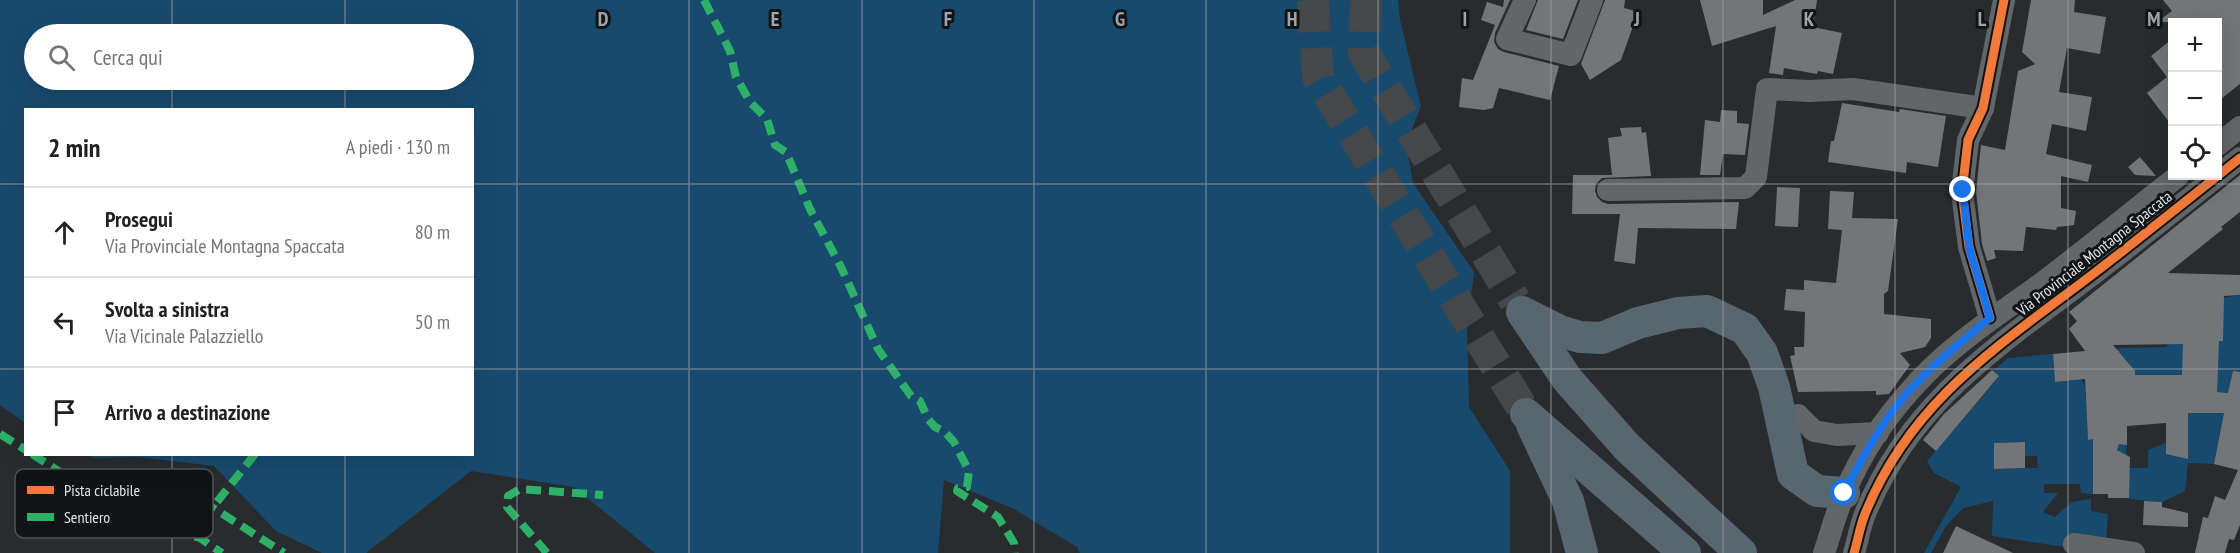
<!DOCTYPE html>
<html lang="it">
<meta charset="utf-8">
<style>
:root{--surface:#fff;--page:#f2f2f2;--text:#202124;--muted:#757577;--line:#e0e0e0}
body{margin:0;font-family:"PT Sans Narrow",sans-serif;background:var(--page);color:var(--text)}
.controls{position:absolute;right:18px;top:18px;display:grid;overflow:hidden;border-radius:0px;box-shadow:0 6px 24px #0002}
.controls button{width:54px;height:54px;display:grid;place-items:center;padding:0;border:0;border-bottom:2px solid var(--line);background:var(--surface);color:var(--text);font:30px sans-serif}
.stop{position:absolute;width:18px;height:18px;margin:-14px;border:4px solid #1a73e8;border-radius:50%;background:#fff}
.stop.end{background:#1a73e8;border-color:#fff;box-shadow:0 2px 6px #0008}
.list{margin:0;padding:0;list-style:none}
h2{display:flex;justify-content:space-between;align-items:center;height:78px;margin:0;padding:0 24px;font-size:26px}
h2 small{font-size:20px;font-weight:400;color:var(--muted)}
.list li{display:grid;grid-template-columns:39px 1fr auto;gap:18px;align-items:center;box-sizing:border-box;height:90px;padding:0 24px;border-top:2px solid var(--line)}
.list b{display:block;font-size:22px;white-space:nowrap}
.list p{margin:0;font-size:20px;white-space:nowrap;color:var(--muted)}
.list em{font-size:20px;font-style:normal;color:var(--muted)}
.icon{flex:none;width:33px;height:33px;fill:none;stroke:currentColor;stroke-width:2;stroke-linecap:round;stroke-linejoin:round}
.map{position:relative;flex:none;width:2240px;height:553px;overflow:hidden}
.search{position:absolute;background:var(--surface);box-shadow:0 6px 24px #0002;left:24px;top:24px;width:450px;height:66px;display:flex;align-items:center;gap:15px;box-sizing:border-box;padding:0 21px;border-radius:33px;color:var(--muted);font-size:22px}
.panel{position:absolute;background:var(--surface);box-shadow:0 6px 24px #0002;left:24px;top:108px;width:450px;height:348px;border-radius:0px}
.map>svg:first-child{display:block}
.green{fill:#184a6d;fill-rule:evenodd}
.building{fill:#727679;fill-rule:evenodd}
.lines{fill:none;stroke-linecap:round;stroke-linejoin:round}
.highway-tunnel{stroke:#44484b;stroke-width:32;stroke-dasharray:32 16;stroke-linecap:butt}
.minor{stroke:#636668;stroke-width:22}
.highway{stroke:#58666f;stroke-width:32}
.quiet{stroke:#2db169;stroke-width:8;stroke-dasharray:15 8;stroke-linecap:butt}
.cycleway-casing{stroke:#111416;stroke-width:13}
.cycleway{stroke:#f17a3a;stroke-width:9}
.route{stroke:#1a73e8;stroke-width:8}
.grid{fill:none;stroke:#a0a4a8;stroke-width:1.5;stroke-opacity:0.55}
.labels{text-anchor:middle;stroke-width:6;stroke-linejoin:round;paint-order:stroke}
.street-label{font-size:16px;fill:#e1e5e9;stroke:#111416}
.key{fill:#111416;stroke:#4f5355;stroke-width:1.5}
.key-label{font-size:16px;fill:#e1e5e9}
.grid-label{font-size:20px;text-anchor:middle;font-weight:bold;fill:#a0a4a8;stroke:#111416;stroke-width:6;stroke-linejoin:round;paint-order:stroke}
</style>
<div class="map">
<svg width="2240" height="553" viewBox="0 0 2240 553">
<rect width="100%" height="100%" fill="#282c2f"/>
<g class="green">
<path d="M 0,0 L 1398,0 L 1400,20 L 1421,106 L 1406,144 L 1413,183 L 1474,272 L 1467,329 L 1469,407 L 1510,471 L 1510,553 L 1080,553 L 1077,547 L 1012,508 L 944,480 L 938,553 L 655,553 L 574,487 L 471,471 L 366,553 L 322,553 L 276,531 L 214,466 L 138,457 L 94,458 L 86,455 L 472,454 L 472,110 L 26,110 L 25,423 L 0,405 ZM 464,34 L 464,80 L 34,80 L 34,34 Z"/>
<path d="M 2240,295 L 2240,393 L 2228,393 L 2214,464 L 2188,463 L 2185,491 L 2162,502 L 2129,499 L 2129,468 L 2148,468 L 2148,450 L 2166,443 L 2166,388 L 2135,375 L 2096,349 L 2167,347 L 2168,340 L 2223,341 L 2223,323 L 2215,323 L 2216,299 Z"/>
<path d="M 2053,354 L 2055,382 L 2076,380 L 2080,363 L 2081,379 L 2085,386 L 2088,439 L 2127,436 L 2126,457 L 2093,468 L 2093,494 L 2081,493 L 2080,484 L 2044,484 L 2044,493 L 2058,493 L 2043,512 L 2055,517 L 2072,502 L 2091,499 L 2091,511 L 2108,514 L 2106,541 L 2071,548 L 1992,536 L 1993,501 L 1963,508 L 1946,526 L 1931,553 L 1924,553 L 1961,487 L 1934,473 L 1927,461 L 1999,377 L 1993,371 L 2008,358 ZM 2025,442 L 2025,456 L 2037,456 L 2038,468 L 1995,469 L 1994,443 Z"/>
</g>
<g class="building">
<path d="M 1504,0 L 1510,0 L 1495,33 L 1494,42 L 1498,49 L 1504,52 L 1559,66 L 1550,100 L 1499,88 L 1493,108 L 1484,110 L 1459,107 L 1462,78 L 1473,80 L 1495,25 L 1481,20 L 1487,2 L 1503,7 Z"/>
<path d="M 1538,0 L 1578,0 L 1563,39 L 1526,30 Z"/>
<path d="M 1605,0 L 1625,0 L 1624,8 L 1638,12 L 1621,60 L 1590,80 L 1581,64 Z"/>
<path d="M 1700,0 L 1763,0 L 1763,15 L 1795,0 L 1817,0 L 1813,27 L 1842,33 L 1833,74 L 1818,71 L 1817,74 L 1784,68 L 1783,75 L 1769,73 L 1776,26 L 1712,46 Z"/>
<path d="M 2031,0 L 2075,0 L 2074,12 L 2106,17 L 2100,54 L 2067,48 L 2059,92 L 2092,97 L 2086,131 L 2052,124 L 2046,154 L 2092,165 L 2088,182 L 2061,176 L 2061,208 L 2076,211 L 2074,225 L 2057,227 L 2056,230 L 2026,227 L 2023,251 L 1994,250 L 1996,258 L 1987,261 L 1982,244 L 1976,192 L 1981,145 L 2005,150 L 2018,71 L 2035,64 L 2022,52 Z"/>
<path d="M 2163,0 L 2240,0 L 2240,84 L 2217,102 L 2217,22 L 2157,22 L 2172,11 Z"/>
<path d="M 2172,39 L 2172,126 L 2147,93 L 2167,77 L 2151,56 Z"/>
<path d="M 1842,103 L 1899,112 L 1900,109 L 1946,116 L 1938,167 L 1907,162 L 1906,173 L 1828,162 L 1831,141 L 1834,141 Z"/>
<path d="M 1721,110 L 1737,111 L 1737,123 L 1749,124 L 1745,155 L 1723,154 L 1720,175 L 1700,175 L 1705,120 L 1720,122 Z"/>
<path d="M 1641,127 L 1642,133 L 1646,132 L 1651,176 L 1602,178 L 1596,184 L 1595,191 L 1597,197 L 1602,202 L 1608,204 L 1739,202 L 1736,229 L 1638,228 L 1635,264 L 1614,261 L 1620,214 L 1572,214 L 1573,175 L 1612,175 L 1608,138 L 1622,136 L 1620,128 Z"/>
<path d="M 2140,157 L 2156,176 L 2135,175 L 2128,167 Z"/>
<path d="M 2240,175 L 2240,212 L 2221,227 L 2223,229 L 2168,273 L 2240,275 L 2240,295 L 2224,296 L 2223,341 L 2219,341 L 2217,392 L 2228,393 L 2233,371 L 2240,372 L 2240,525 L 2234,540 L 2229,539 L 2225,553 L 2195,553 L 2203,517 L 2208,518 L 2215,496 L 2225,500 L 2238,470 L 2214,464 L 2224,413 L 2188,413 L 2188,459 L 2166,454 L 2166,423 L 2127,426 L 2127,445 L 2119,444 L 2117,450 L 2130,457 L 2129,498 L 2108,498 L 2108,494 L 2093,494 L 2093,439 L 2088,440 L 2085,379 L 2055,382 L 2053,354 L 2085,351 L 2069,329 L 2077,321 L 2069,312 ZM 2183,344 L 2182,375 L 2135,375 L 2135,371 L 2113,345 Z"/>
<path d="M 1777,187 L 1800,188 L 1798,227 L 1775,226 Z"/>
<path d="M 1830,191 L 1854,192 L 1852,218 L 1898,219 L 1888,291 L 1884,294 L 1884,314 L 1931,319 L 1931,338 L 1925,347 L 1900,353 L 1910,365 L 1889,394 L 1876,395 L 1876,391 L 1798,392 L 1790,356 L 1795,355 L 1794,347 L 1804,347 L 1805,312 L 1784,310 L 1786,289 L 1804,290 L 1804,280 L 1836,283 L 1842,230 L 1828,229 Z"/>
<path d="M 1992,370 L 1999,376 L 1936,451 L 1923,440 L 1944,414 Z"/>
<path d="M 2025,442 L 2025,468 L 1994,469 L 1994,443 Z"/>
<path d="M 2144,501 L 2162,502 L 2162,507 L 2188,513 L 2188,527 L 2143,525 Z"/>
<path d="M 1956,526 L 2013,553 L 1943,553 Z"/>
</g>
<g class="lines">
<g class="highway-tunnel">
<path d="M 1313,0 L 1318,77 L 1526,414"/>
<path d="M 1366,0 L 1364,53 L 1515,301"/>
</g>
<g class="minor">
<path d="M 1525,0 L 1507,39 L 1571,55 L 1592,0"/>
<path d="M 2218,145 L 2240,127"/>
<path d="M 1608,190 L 1745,188 L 1756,177 L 1767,89 L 1809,91 L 1853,89 L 1983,108"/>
<path d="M 1990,318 L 1969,247 L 1962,192 L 1968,140 L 1983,108 L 2004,0"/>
<path d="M 1798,415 L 1814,431 L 1837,435 L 1878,433"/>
<path d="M 2074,544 L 2134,553"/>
<path d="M 1824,553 C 1831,533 1836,512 1845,492 C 1860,457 1883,421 1908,393 C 1946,348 1995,317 2042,283 C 2088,248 2133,211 2178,176"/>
<path d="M 1854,553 C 1858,540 1860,526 1865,514 C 1912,398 2003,343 2097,271 C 2145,234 2192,196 2240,158"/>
</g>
<g class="highway">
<path d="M 1522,312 L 1560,331 L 1580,337 L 1602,338 L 1638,323 L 1678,313 L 1707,311 L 1745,329 L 1762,353 L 1774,387 L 1793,474 L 1817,491 L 1844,493"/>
<path d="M 1524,315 L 1567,379 L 1627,447 L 1741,553"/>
<path d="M 1526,414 L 1685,553"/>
<path d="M 1532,425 L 1568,501 L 1582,553"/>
</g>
<g class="quiet">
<path d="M 704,0 L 730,51 L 736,77 L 750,102 L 767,119 L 775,145 L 786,152 L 810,209 L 841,267 L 878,349 L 911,396 L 920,401 L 928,419 L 935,427 L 944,431 L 954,442 L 969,471 L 967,487 L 958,488 L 957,491 L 998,517 L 1014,543 L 1015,553"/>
<path d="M 0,434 L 26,450"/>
<path d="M 32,454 L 124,513 L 200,538 L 222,553"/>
<path d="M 255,454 L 217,502 L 166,478 L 284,553"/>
<path d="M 547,553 L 507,507 L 508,496 L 520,489 L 603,495"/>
</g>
<defs>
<g id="cycleway">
<path d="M 1990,318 L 1969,247 L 1962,192 L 1968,140 L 1983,108 L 2004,0"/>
<path d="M 1854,553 C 1858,540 1860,526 1865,514 C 1912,398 2003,343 2097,271 C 2145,234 2192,196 2240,158"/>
</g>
</defs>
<use href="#cycleway" class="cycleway-casing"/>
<use href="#cycleway" class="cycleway"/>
</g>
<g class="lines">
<path class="route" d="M 1844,493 C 1862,458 1882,422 1908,392 C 1933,365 1962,341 1990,318 L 1969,247 L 1963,190"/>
</g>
<path class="grid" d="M 172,0 L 172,34M 345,0 L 345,34M 517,0 L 517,553M 689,0 L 689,553M 862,0 L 862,553M 1034,0 L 1034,553M 1206,0 L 1206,553M 1378,0 L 1378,553M 1551,0 L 1551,553M 1723,0 L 1723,553M 1895,0 L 1895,553M 2068,0 L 2068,553M 172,80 L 172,110M 345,80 L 345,110M 0,184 L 26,184M 472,184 L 2240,184M 0,369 L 26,369M 472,369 L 2240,369M 172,454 L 172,553M 345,454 L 345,553"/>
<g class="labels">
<g class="street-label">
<text transform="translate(2094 253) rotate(-38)" y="6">Via Provinciale Montagna Spaccata</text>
</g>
</g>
<rect x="15" y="469" width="198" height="69" rx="9" class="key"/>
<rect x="27" y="486" width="27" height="8" fill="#f17a3a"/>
<rect x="27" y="513" width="27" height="8" fill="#2db169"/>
<g class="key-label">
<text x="64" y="496">Pista ciclabile</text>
<text x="64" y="523">Sentiero</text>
</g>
<g class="grid-label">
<text x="603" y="26">D</text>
<text x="775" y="26">E</text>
<text x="948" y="26">F</text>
<text x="1120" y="26">G</text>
<text x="1292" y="26">H</text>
<text x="1465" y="26">I</text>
<text x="1637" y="26">J</text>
<text x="1809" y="26">K</text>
<text x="1982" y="26">L</text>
<text x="2154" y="26">M</text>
</g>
</svg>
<div class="controls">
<button>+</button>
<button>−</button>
<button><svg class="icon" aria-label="locate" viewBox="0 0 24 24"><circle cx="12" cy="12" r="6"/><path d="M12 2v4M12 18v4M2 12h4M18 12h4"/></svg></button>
</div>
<div class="stop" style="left:1844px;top:493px"></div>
<div class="stop end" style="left:1963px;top:190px"></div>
<div class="search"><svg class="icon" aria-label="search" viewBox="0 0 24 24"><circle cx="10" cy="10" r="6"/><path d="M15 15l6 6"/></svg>Cerca qui</div>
<section class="panel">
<h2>2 min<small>A piedi · 130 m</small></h2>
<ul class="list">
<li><svg class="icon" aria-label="ahead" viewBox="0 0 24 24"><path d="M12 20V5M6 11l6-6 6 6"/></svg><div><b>Prosegui</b><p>Via Provinciale Montagna Spaccata</p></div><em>80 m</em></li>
<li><svg class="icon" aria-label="left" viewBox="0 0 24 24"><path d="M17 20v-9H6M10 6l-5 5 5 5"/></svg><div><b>Svolta a sinistra</b><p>Via Vicinale Palazziello</p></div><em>50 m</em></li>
<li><svg class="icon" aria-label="arrive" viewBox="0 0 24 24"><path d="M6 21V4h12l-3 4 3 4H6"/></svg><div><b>Arrivo a destinazione</b></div></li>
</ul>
</section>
</div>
